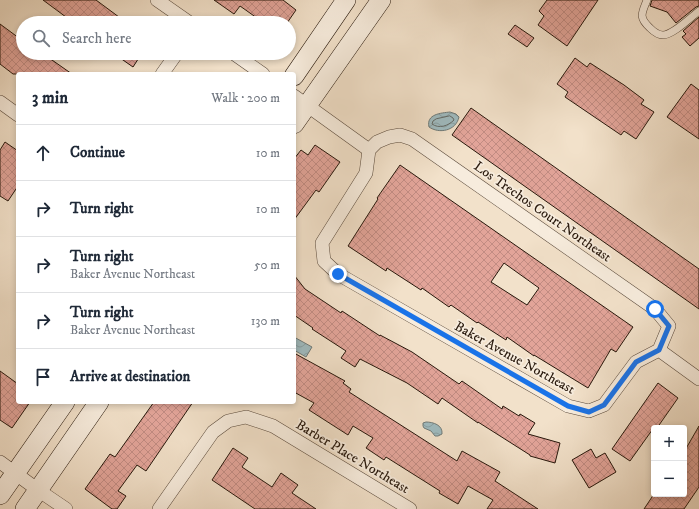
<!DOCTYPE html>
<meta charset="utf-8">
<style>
:root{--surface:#fff;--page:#f6f6f7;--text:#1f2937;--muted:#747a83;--line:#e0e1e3}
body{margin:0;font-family:"IM FELL DW Pica",serif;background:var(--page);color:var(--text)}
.controls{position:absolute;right:12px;bottom:12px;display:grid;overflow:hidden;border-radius:4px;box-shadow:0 2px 6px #0003}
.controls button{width:36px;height:36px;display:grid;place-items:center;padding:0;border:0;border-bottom:1px solid var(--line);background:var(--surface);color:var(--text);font:20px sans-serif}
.stop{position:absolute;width:12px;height:12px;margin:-9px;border:3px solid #1a73e8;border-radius:50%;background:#fff}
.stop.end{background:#1a73e8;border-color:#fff;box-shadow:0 1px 4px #0008}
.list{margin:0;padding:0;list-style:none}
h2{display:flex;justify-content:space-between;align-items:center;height:52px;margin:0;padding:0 16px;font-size:17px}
h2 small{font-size:13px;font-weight:400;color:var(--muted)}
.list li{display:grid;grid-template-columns:26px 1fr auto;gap:12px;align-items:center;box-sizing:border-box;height:56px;padding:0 16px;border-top:1px solid var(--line)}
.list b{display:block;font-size:15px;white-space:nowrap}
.list p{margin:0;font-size:13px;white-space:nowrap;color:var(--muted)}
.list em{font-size:13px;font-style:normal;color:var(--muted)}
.icon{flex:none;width:22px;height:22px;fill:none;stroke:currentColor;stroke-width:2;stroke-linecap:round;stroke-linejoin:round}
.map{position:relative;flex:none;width:699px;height:509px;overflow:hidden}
.search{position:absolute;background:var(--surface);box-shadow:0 2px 6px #0003;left:16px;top:16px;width:280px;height:44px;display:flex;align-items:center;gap:10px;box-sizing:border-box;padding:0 14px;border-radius:22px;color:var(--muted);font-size:15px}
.panel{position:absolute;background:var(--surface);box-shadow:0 2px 6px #0003;left:16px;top:72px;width:280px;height:332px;border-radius:4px}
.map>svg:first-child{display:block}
.water{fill:url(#water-waves);stroke:#6f7a78}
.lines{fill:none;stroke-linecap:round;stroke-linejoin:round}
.shore{stroke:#646a66;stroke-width:1}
.building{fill:url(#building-cross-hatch);stroke:#28180c;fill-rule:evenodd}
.lane-casing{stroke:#5a4a3c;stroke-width:8}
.street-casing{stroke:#5a4a3c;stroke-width:14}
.secondary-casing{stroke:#28180c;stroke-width:20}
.lane{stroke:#f7ecdd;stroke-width:7}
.street{stroke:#f7ecdd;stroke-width:13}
.secondary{stroke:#f7ecdd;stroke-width:19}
.route{stroke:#1a73e8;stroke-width:5}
.labels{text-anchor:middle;stroke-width:3.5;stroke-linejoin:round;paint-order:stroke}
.street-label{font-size:14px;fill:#28180c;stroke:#f7ecdd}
</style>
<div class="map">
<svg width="699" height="509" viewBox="0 0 699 509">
<defs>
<pattern id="water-waves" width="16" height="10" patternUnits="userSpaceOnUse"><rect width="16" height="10" fill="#9fbbc0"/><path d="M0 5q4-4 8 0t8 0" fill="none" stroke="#89a0a4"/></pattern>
<pattern id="building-cross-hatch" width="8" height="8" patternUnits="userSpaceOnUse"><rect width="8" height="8" fill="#e2a499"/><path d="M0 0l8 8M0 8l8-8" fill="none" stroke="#c28c83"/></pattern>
</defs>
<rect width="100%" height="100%" fill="#f2e1ca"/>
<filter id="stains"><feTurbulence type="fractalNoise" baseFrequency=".005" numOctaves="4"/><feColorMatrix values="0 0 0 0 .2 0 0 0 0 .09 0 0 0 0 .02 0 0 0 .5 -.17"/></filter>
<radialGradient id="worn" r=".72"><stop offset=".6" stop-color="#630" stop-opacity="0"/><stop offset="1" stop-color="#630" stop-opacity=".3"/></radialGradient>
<g class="water">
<path d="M 450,112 L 456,114 L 459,117 C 456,131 439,134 429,127 C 426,114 441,113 450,112 Z"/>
<path d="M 294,337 L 312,347 L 306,357 L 294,350 Z"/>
<path d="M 426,422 C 433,422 443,425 442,434 L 438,436 L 435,436 L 431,431 L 424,428 L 423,426 L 423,423 Z"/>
</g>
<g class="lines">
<path class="shore" d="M 450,116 L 453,118 L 454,120 C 448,126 439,129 432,124 L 433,121 L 436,119 Z"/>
</g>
<g class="building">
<path d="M 43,0 L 96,0 L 127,23 L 74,23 Z"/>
<path d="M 214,0 L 283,0 L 296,10 L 287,23 L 264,23 L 240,6 L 234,14 Z"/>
<path d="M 547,0 L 598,0 L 567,46 L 538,25 L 544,16 L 539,11 Z"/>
<path d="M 652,0 L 699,0 L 699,6 L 696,7 L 676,23 L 667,12 L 650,6 Z"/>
<path d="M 699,17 L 699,38 L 690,46 L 682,37 L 686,34 L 683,31 Z"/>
<path d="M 0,24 L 23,41 L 23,53 L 42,53 L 72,74 L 13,74 L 0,64 Z"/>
<path d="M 515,25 L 534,38 L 527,47 L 508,34 Z"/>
<path d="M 113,53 L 142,53 L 133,67 Z"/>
<path d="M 575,58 L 587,67 L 590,63 L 624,85 L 644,100 L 641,104 L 654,112 L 636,139 L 624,131 L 621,135 L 565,97 L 568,92 L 557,84 Z"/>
<path d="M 691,84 L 699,90 L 699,139 L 667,117 Z"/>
<path d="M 471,108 L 699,269 L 699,309 L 452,135 Z"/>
<path d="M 5,142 L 18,151 L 18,186 L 8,201 L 0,196 L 0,150 Z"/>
<path d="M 315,145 L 340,162 L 319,192 L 316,190 L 294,220 L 294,159 L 301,150 L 308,155 Z"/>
<path d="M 400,165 L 633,327 L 616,352 L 611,349 L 588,388 L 534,355 L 534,356 L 507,337 L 506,340 L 478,322 L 477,323 L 451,305 L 449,307 L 422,288 L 421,290 L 387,268 L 386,271 L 348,246 L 378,199 L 377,198 ZM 504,263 L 539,288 L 527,305 L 491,282 Z"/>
<path d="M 294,275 L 305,289 L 341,313 L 342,311 L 380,336 L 380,335 L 412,352 L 459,384 L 462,381 L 502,409 L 503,406 L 519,416 L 520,414 L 535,423 L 528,434 L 560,443 L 555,463 L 530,456 L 530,455 L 478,422 L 478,423 L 442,398 L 438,404 L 407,383 L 360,359 L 355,367 L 341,358 L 346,351 L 312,329 L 313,328 L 294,315 Z"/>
<path d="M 294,353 L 345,381 L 343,383 L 351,389 L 349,392 L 457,461 L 462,451 L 500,472 L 495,481 L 538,509 L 487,509 L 493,500 L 468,486 L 458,504 L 439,493 L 440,491 L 386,457 L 384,460 L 366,448 L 373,438 L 353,426 L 348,435 L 309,410 L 314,403 L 294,392 Z"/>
<path d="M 0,371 L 18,384 L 18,402 L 30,402 L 12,428 L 0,420 Z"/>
<path d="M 658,383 L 678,398 L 657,428 L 655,426 L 630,461 L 612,449 Z"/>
<path d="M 154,402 L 193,402 L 146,471 L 137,465 L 118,491 L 126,496 L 117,509 L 112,509 L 85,489 L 110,454 L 115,457 Z"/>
<path d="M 699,426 L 699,487 L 684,509 L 644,509 L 654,494 L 684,494 L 684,452 Z"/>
<path d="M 233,448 L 248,458 L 242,467 L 272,487 L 281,473 L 298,485 L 292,493 L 316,509 L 255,509 L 212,480 Z"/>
<path d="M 591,449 L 596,458 L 605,453 L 616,472 L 589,488 L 572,460 Z"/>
</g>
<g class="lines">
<defs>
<path id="lane" d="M 647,0 C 642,13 638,17 650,28 C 653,31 658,35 663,35 C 673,35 691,17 699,11"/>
<g id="street">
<path d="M 157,0 L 190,23"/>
<path d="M 233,53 L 263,74"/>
<path d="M 162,74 L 177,53"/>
<path d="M 294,96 L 369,150"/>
<path d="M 0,102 L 18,115"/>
<path d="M 659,350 L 669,326 L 655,309 L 412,139 L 400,135 L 389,137 L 377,142 L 369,150 L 366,173 L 322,243 L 324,261 L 338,274 L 568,406 L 589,411 L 604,405 L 636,362 L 659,350 L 699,379"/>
<path d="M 0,462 L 38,490 L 66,509"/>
<path d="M 159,509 L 213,432 L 228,421 L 246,417 L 273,426 L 410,509"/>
</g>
<g id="secondary">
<path d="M 294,76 L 346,0"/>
<path d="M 294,124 L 381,0"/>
<path d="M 0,495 L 65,402"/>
<path d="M 25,509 L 99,402"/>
</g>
</defs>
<use href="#lane" class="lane-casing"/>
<use href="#street" class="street-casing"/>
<use href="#secondary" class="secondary-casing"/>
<use href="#lane" class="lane"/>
<use href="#street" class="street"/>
<use href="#secondary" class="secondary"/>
</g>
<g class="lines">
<path class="route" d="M 338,274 L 568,406 L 589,412 L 604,405 L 636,362 L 659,350 L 669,326 L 655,309"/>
</g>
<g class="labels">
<g class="street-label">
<text transform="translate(543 211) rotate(35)" y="5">Los Trechos Court Northeast</text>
<text transform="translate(515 357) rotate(29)" y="5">Baker Avenue Northeast</text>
<text transform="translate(353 456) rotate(31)" y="5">Barber Place Northeast</text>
</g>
</g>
<rect width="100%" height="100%" filter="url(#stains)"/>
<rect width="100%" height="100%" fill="url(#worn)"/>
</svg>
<div class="controls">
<button>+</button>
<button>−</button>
</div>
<div class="stop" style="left:655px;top:309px"></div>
<div class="stop end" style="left:338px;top:274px"></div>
<div class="search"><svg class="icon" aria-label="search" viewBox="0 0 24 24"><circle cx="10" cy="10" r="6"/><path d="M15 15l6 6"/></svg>Search here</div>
<section class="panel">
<h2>3 min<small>Walk · 200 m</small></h2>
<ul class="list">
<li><svg class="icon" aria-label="ahead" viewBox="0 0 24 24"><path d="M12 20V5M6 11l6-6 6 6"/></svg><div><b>Continue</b></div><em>10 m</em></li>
<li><svg class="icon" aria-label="right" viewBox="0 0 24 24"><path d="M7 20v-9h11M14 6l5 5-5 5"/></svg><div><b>Turn right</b></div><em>10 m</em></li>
<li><svg class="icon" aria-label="right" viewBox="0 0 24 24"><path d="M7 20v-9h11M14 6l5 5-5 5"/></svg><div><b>Turn right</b><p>Baker Avenue Northeast</p></div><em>50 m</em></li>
<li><svg class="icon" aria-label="right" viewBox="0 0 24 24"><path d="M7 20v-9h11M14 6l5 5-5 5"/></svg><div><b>Turn right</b><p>Baker Avenue Northeast</p></div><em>130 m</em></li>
<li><svg class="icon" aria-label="arrive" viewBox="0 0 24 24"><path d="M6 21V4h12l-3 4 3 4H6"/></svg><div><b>Arrive at destination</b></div></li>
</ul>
</section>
</div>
